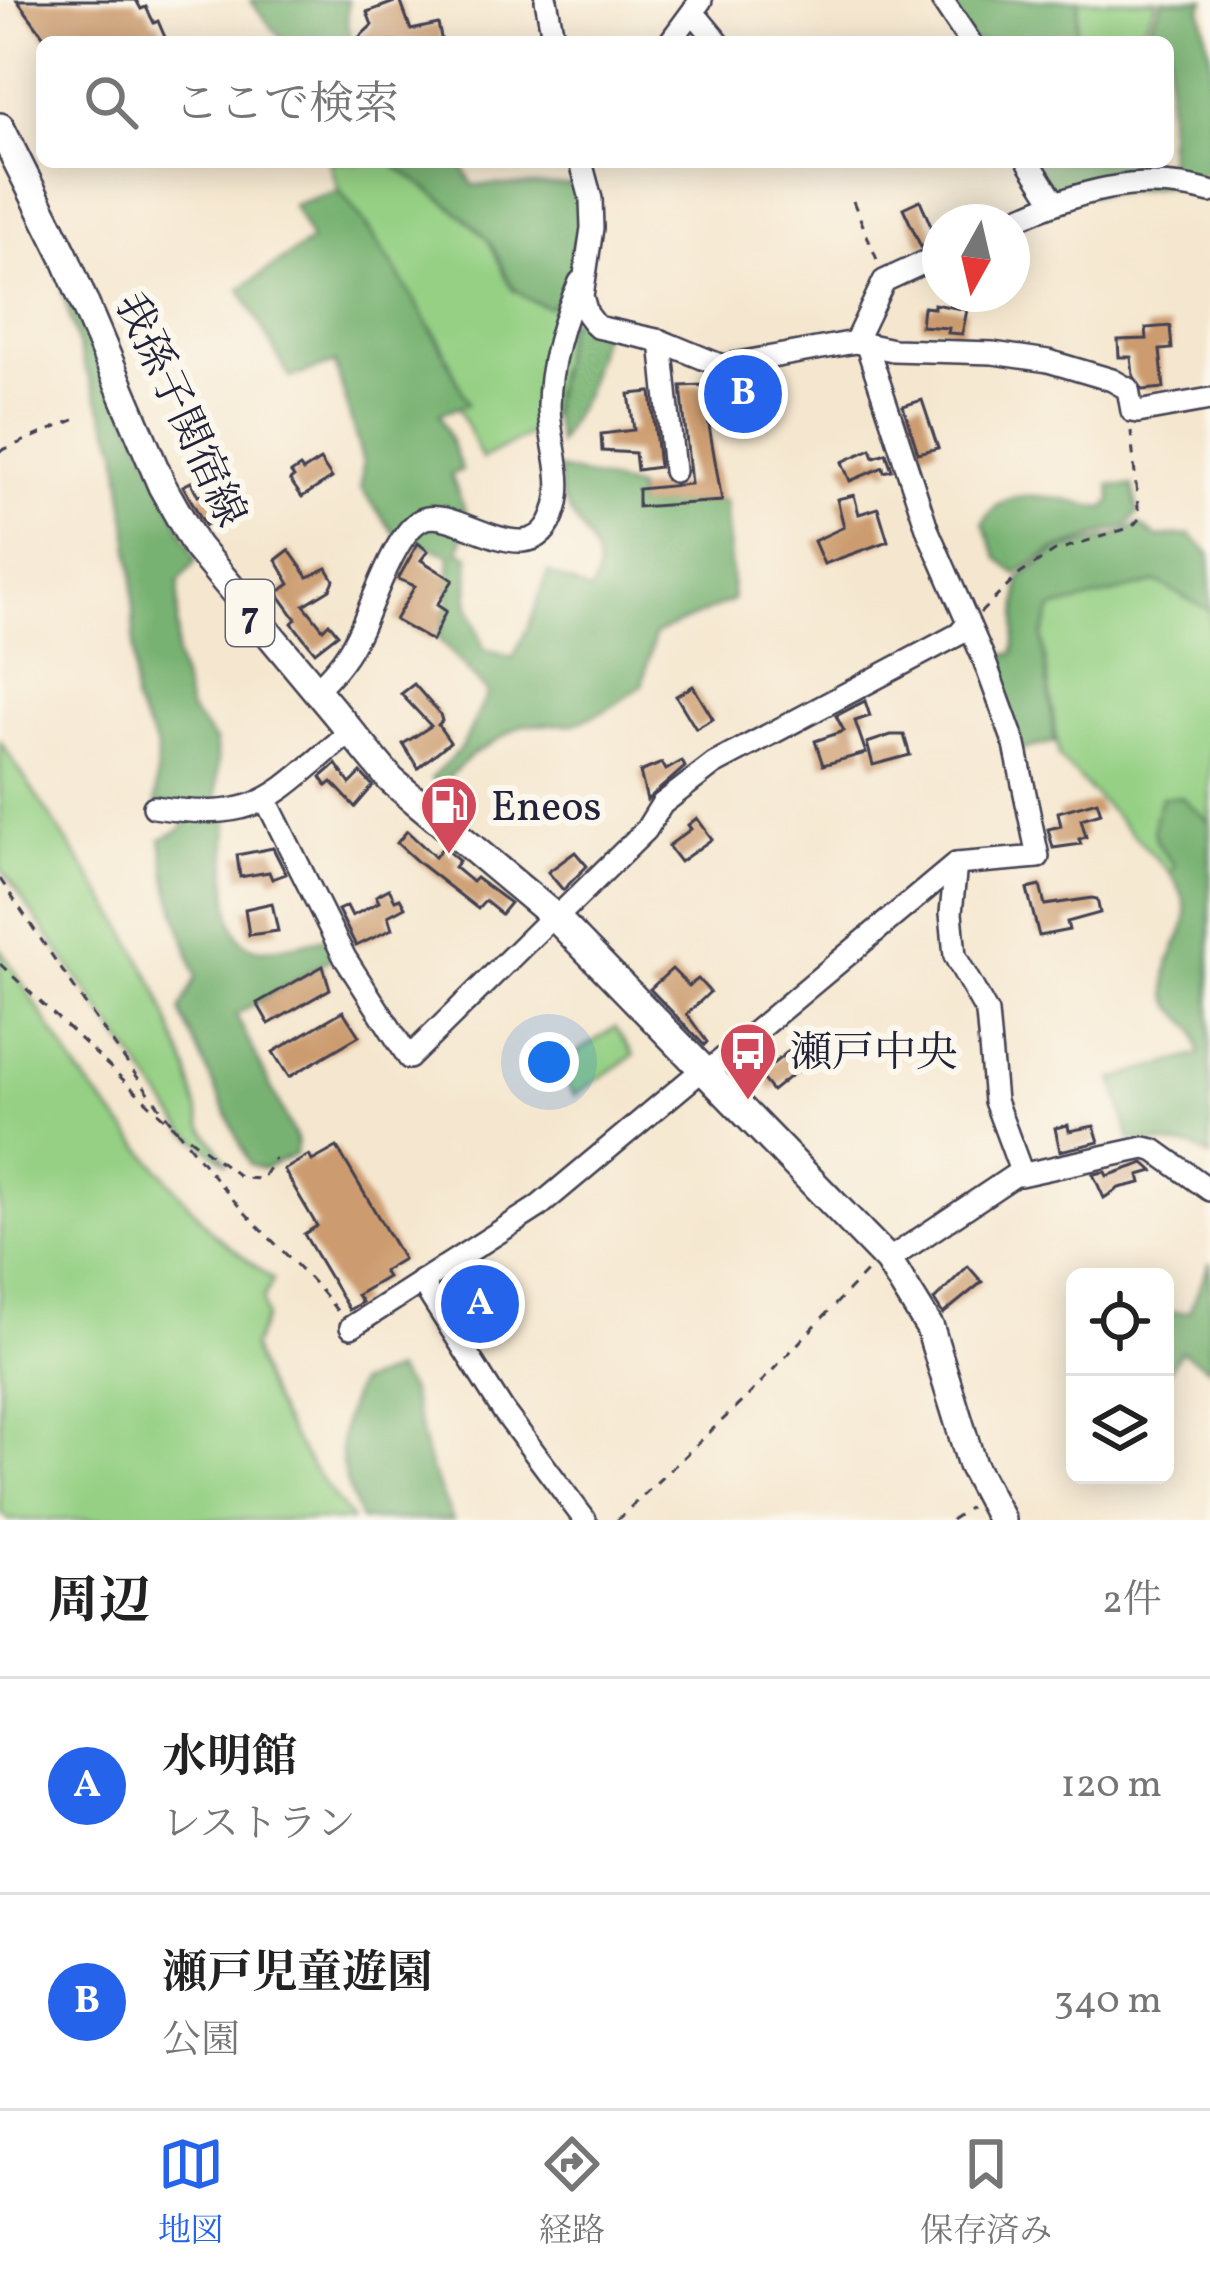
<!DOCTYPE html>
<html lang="ja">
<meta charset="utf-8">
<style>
:root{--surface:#fff;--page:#f2f2f2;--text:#222;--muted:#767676;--line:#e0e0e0;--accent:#2563eb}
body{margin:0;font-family:Vollkorn,"Noto Serif JP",serif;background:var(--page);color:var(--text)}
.controls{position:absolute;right:36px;bottom:36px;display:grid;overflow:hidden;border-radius:18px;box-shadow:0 6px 30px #0003}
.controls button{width:108px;height:108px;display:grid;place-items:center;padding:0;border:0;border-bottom:3px solid var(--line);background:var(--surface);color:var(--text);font:60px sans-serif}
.compass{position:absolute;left:922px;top:204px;width:108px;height:108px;border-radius:50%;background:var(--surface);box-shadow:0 6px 30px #0003;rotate:188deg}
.you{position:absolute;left:549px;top:1062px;width:42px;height:42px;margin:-30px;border:9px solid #fff;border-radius:50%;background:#1a73e8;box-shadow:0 0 0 18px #1a73e833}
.badge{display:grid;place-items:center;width:78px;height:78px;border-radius:50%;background:var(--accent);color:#fff;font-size:39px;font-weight:700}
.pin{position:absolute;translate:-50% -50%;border:6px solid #fff;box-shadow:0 3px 12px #0006}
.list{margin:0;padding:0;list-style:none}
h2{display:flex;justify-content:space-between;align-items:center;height:156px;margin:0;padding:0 48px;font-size:51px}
h2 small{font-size:39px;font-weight:400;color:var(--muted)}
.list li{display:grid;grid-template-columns:78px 1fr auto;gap:36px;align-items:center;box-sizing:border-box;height:216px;padding:0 48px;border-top:3px solid var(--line)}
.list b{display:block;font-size:45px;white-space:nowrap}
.list p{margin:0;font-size:39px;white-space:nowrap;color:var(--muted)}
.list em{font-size:39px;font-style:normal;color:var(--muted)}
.icon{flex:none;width:66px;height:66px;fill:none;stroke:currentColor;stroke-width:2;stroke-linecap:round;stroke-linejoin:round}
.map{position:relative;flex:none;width:1210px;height:1520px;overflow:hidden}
.search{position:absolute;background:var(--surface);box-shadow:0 6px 30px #0003;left:36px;right:36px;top:36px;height:132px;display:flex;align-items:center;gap:30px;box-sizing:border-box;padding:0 42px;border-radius:18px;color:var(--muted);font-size:45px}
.sheet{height:588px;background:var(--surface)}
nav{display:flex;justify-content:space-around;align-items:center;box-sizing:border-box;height:168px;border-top:3px solid var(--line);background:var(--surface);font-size:33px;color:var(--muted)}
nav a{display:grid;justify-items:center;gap:6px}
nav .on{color:var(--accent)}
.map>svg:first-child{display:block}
.green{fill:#95d084;stroke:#5c7960;stroke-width:3}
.forest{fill:#78b272;stroke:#4d6a56;stroke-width:3}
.building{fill:#cc9c70}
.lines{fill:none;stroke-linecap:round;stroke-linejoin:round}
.minor-casing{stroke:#424051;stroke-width:26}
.major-casing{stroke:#424051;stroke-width:32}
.path{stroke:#424051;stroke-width:3;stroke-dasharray:9 9;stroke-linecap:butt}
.minor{stroke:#fff;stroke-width:21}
.major{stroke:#fff;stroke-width:27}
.labels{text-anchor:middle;stroke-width:12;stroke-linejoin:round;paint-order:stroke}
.shield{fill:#fbf7ec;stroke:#636270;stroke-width:3}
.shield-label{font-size:39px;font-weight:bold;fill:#22223b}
.street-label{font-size:42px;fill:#22223b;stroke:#fbf7ec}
.poi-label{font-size:42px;fill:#22223b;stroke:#fbf7ec;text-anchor:start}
</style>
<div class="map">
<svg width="1210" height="1520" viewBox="0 0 1210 1520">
<rect width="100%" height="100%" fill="#fbf7ec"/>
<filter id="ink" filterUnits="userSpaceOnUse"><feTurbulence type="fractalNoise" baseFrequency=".00833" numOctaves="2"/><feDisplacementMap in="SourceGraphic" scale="24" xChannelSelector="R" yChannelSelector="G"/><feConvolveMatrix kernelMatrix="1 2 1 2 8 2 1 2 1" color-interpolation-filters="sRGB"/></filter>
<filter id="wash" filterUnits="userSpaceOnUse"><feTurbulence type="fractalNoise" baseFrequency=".004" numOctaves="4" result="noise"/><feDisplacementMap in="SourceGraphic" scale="48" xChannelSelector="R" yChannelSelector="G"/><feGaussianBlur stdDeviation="2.7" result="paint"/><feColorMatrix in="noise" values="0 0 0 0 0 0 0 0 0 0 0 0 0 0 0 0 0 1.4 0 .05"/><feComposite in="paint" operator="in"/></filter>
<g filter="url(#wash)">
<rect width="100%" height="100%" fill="#f5e7cf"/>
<g class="green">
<path d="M 1079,0 L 1157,0 L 1137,42 L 1075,42 Z"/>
<path d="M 329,162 L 390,162 L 465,217 L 488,239 L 513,291 L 573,291 L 547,425 L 482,459 L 458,407 L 467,404 L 440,340 L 410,299 L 370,229 L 339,190 Z"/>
<path d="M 767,363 L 777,417 L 722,429 L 709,366 Z"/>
<path d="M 1157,582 L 1210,611 L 1210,823 L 1207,821 L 1170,873 L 1059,758 L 1042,637 L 1052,608 Z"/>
<path d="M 0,741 L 120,921 L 156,988 L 188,1070 L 202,1126 L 228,1164 L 185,1131 L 0,867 Z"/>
<path d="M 0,948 L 81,1076 L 212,1232 L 273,1280 L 263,1300 L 266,1317 L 252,1347 C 269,1411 311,1468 352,1520 L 9,1520 L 0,1511 Z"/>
<path d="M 615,1027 L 634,1055 L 575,1095 L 556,1067 Z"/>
</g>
<g class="forest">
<path d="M 250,0 L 348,0 L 347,25 L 352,42 L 284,42 Z"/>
<path d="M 945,0 L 1079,0 L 1075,42 L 972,42 Z"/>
<path d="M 1162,0 L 1205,0 L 1201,8 L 1210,56 L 1210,168 L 1187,184 L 1061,198 L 1031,162 L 1168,162 L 1168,42 L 1142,42 Z"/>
<path d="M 390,162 L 460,162 L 473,185 L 583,185 L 587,204 L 573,291 L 549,307 C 493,291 514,265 481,233 C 454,205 421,185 390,162 Z"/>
<path d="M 339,190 C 389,253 436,331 468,404 L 440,414 L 462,470 L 451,475 L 468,518 L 459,552 L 469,555 L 468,602 L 484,649 L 513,658 L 530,623 L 548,572 L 590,592 C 614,556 575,529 562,497 C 559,489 560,478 559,469 L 636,488 L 638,506 L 725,501 L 733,600 L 655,634 L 642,686 L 605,711 L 574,724 L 523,725 L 473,754 L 439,786 L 431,779 L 462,747 L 488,693 L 438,638 L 448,603 L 450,555 L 394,533 L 361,488 L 363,463 L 335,363 L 290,378 L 240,289 L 311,241 L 293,205 Z"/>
<path d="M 69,286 L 196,560 L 179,581 L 176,655 L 190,711 L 215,741 L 218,762 L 216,811 L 156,805 L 157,748 L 134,702 L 133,574 L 118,448 L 84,365 L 62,290 Z"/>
<path d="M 586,320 L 602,333 L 585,394 L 558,443 L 551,406 L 568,321 Z"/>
<path d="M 1110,485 L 1133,486 L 1138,513 L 1127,526 L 1053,550 L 1016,574 L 997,557 L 983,523 C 1009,476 1064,503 1104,508 L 1112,500 Z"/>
<path d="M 1139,525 L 1157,537 L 1191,535 L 1210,554 L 1210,611 L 1157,582 L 1052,609 L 1042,637 L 1055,742 L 1020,750 L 989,659 L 1014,653 L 1020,578 L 1058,550 L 1112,537 Z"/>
<path d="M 1162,797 L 1182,797 L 1210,823 L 1210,1157 L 1193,1147 L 1130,1140 L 1113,1079 L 1200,1054 C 1198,1044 1198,1034 1192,1027 C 1182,1013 1168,1008 1167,988 C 1163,936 1210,932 1170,873 L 1175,865 C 1151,842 1149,827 1162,797 Z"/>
<path d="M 191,815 L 228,816 C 228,847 217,942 256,949 C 274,952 313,940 333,937 L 340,953 L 236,1015 L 297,1141 L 296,1154 L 263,1169 L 250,1165 L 180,1011 L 196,977 L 169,888 L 161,839 L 180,830 Z"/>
<path d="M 1210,1262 L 1210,1369 L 1181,1351 L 1165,1378 L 1165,1312 L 1189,1312 Z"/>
<path d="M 395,1371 L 410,1391 L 430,1468 L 453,1520 L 361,1520 C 337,1462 333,1443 357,1384 Z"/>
</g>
<g id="blocks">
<g class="building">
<path d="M 17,0 L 136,0 L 141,9 L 146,7 L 154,23 L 158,21 L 167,42 L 48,42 Z"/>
<path d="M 400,0 L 411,30 L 438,24 L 442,42 L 354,42 L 372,25 L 367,12 Z"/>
<path d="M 920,200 L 937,241 L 921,247 L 903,208 Z"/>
<path d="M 934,304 L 967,310 L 962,334 L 948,333 L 949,328 L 921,326 L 923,307 L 934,308 Z"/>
<path d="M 1170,326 L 1172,349 L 1160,350 L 1164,388 L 1143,390 L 1133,375 L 1131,357 L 1119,357 L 1118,340 L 1147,339 L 1146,328 Z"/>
<path d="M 702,385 L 722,501 L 638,507 L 638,489 L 691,484 L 681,386 Z"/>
<path d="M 651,392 L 659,467 L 637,470 L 635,453 L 602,451 L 601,434 L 634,430 L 629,394 Z"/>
<path d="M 922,400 L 938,448 L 918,453 L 903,406 Z"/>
<path d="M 871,449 L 874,457 L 886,453 L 892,470 L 884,472 L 883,467 L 850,481 L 842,462 Z"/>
<path d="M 320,460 L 332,478 L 302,497 L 290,480 L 294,477 L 291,473 L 300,467 L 303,471 Z"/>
<path d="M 226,465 L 244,499 L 212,517 L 214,521 L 205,525 L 183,486 L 191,482 L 198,496 L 217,487 L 210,474 Z"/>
<path d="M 854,495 L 859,514 L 878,508 L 888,541 L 824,564 L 814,541 L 844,527 L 837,499 Z"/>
<path d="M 418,543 L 428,551 L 421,560 L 453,580 L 437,605 L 446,611 L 432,641 L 395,620 L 415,586 L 398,579 Z"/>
<path d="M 289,550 L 308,577 L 327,568 L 334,580 L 330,589 L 304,605 L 323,629 L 329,623 L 338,634 L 315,652 L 292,623 L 296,619 L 277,593 L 290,584 L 276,560 Z"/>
<path d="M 414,684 L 440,714 L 442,721 L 438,725 L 450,742 L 418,768 L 403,744 L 431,726 L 401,694 Z"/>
<path d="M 693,686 L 713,719 L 696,729 L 676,696 Z"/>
<path d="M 865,701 L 870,716 L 855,721 L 866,753 L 823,765 L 815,741 L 844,731 L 836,716 Z"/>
<path d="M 891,735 L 904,735 L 910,755 L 873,765 L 867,743 Z"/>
<path d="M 682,761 L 685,767 L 647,800 L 640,772 L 662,763 L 666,770 Z"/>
<path d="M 336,764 L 350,784 L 361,773 L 373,786 L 355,807 L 332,782 L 327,786 L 321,777 Z"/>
<path d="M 1097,801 L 1101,813 L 1081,819 L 1086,837 L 1079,839 L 1081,844 L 1053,848 L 1048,829 L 1061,826 L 1058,812 Z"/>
<path d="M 697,818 L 712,839 L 680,862 L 668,846 L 691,829 L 688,825 Z"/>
<path d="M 407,831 L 435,857 L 443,847 L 459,861 L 454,867 L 472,882 L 476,878 L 510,903 L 501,914 L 485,901 L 478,909 L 419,863 L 397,843 Z"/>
<path d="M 273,848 L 286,874 L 272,879 L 269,872 L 240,877 L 237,855 Z"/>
<path d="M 575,852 L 587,866 L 563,890 L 548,872 Z"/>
<path d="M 1040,886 L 1045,905 L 1092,898 L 1097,899 L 1100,913 L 1067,922 L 1069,930 L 1039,936 L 1027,889 Z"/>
<path d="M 389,889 L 395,900 L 400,898 L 405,907 L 388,916 L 392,929 L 356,946 L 338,910 L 347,906 L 352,916 L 379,902 L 376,896 Z"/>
<path d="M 272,903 L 278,931 L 249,935 L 245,909 Z"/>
<path d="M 323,966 L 330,989 L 269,1024 L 257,1003 Z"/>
<path d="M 672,969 L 689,986 L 698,979 L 710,992 L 687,1014 L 707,1042 L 704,1045 L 650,989 Z"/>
<path d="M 343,1011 L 359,1036 L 289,1077 L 273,1052 Z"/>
<path d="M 796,1045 L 809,1061 L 772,1091 L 759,1075 Z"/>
<path d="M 1068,1125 L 1069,1131 L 1094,1126 L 1099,1142 L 1060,1151 L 1055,1128 Z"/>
<path d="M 337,1147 L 403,1259 L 383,1271 L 387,1277 L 357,1295 L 362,1302 L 349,1310 L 304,1234 L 317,1226 L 284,1170 L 309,1155 L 312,1161 Z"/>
<path d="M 1144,1163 L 1153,1171 L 1139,1175 L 1141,1183 L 1119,1188 L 1104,1198 L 1093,1174 L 1105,1172 L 1107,1176 Z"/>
<path d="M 968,1266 L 982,1282 L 943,1314 L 934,1300 Z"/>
</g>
</g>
</g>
<g filter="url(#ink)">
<use href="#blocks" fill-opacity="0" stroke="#424051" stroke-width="3"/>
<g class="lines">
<defs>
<g id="minor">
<path d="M 546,0 L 554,42"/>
<path d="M 942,0 L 970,42"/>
<path d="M 692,16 L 698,18 L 718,42"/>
<path d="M 670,42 L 701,0"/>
<path d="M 581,162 L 591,199 L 592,228 L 582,296 L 587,314 L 597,327 L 661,341 L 722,366 L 855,342 L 893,350 L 993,353 L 1048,361 L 1112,380 L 1128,389 L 1132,411 L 1138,412 L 1210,399"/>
<path d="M 1029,162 L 1054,201"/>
<path d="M 1010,222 C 1075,192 1139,172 1210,192"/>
<path d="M 661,341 L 674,471"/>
<path d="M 855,342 L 884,281 L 940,255"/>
<path d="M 315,691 C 331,675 345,660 355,640 C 371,611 393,535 421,520 C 455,502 535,585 556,507 C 565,475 549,439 549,406 C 549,367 563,317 580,282"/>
<path d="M 266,800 L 345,958 L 409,1058 L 553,916"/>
<path d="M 154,807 C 262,823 271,797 349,733"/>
<path d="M 556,918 L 646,830 L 662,804 L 714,764 L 959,634 L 967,625"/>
<path d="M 706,1073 L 956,864 L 1038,857 L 1015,745 L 983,657 L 928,531 L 867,346"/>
<path d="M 1020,1175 L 1144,1148 L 1154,1150 L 1210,1190"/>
<path d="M 888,1260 L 1021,1171 L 995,1101 L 987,1013 L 955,956 L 951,913 L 956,864"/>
<path d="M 421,1281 L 504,1412 L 585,1520"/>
<path d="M 351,1327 L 538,1207 L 702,1070"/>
</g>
<path id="major" d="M 0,127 L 64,255 L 162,486 L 196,546 L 391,780 L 556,918 L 888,1260 L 930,1328 L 972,1465 L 1001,1520"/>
</defs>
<use href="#minor" class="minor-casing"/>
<use href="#major" class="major-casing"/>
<g class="path">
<path d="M 853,201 L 878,262"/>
<path d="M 708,379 L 717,430"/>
<path d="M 0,451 L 74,420"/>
<path d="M 980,613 L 1020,574 L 1055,551 L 1132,527 L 1139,519 L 1131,431"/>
<path d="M 0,879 C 72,985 144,1093 226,1191 C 261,1234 304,1267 338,1312"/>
<path d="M 0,964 L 180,1133"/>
<path d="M 189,1138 L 242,1178 L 262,1179 L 275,1158"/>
<path d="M 617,1520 L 749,1395 L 869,1269"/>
<path d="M 951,1520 L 970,1507"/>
</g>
<use href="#minor" class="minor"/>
<use href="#major" class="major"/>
</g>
</g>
<defs>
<symbol id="fuel-pin" viewBox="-11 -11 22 30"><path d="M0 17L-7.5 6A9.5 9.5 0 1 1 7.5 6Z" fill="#d1495b" stroke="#fbf7ec"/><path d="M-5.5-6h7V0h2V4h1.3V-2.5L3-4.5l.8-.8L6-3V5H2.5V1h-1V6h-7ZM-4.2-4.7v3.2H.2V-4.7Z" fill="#fff"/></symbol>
<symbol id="bus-pin" viewBox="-11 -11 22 30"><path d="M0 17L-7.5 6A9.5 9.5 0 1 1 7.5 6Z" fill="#d1495b" stroke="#fbf7ec"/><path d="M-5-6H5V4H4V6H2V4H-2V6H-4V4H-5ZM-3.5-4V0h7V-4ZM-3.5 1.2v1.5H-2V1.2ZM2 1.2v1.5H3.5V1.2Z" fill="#fff"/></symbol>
</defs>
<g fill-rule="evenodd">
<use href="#fuel-pin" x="416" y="772" width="66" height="90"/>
<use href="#bus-pin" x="715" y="1018" width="66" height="90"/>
</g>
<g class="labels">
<rect class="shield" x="226" y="580" width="48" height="66" rx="9"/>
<g class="shield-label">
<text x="250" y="627">7</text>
</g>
<g class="street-label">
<text transform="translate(182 409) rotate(65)" y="15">我孫子関宿線</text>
</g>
<g class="poi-label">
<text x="491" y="820">Eneos</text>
<text x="790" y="1066">瀬戸中央</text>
</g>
</g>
</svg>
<div class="controls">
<button><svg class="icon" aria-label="locate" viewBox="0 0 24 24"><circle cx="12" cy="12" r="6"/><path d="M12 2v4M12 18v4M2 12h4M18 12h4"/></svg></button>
<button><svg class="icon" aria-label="layers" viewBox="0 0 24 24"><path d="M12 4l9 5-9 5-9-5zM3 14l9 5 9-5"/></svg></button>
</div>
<svg class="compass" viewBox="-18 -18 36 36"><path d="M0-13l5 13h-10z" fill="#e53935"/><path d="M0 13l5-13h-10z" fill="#767676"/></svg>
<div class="you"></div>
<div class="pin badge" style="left:480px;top:1304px">A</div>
<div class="pin badge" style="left:743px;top:394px">B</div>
<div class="search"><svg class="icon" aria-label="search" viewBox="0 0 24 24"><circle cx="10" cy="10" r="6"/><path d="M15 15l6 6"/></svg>ここで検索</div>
</div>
<section class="sheet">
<h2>周辺<small>2件</small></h2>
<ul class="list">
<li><span class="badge">A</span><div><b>水明館</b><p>レストラン</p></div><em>120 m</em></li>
<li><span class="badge">B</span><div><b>瀬戸児童遊園</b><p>公園</p></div><em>340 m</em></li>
</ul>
</section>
<nav>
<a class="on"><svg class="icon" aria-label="map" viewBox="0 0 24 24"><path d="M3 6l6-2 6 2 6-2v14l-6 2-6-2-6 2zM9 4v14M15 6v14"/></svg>地図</a>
<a><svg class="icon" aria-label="directions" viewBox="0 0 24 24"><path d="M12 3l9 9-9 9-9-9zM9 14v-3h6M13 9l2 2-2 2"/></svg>経路</a>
<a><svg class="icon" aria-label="saved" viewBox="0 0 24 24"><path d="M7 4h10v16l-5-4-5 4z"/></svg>保存済み</a>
</nav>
